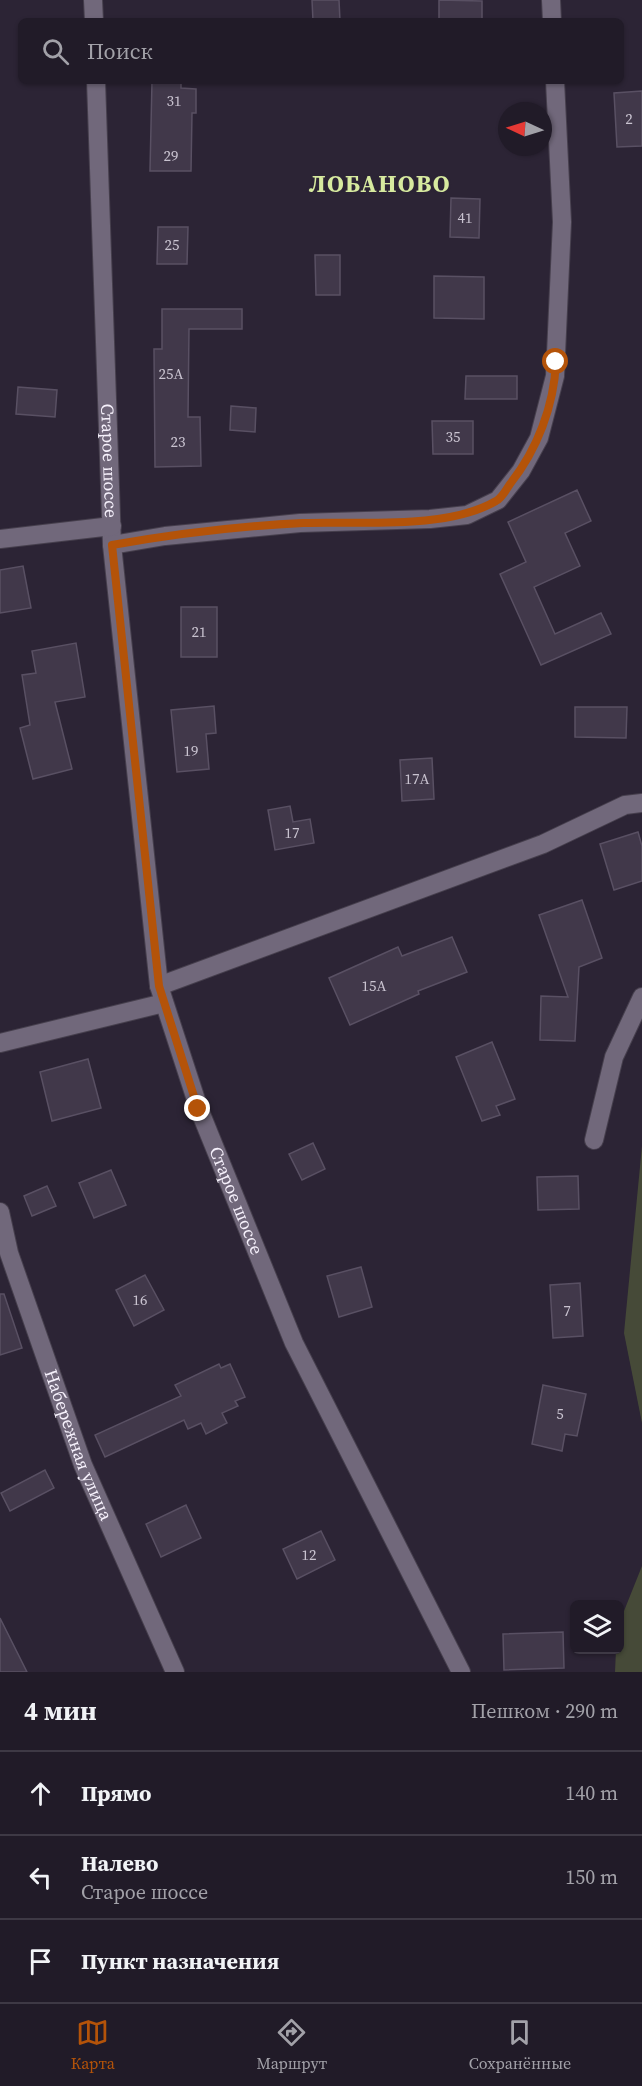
<!DOCTYPE html>
<html lang="ru">
<meta charset="utf-8">
<style>
:root{--surface:#211b28;--page:#292430;--text:#f1f3f6;--muted:#a2a1a8;--line:#3e3945;--accent:#b45309}
body{margin:0;font-family:"Source Serif 4",serif;background:var(--page);color:var(--text)}
.controls{position:absolute;right:18px;bottom:18px;display:grid;overflow:hidden;border-radius:9px;box-shadow:0 2px 4px #0004}
.controls button{width:54px;height:54px;display:grid;place-items:center;padding:0;border:0;border-bottom:2px solid var(--line);background:var(--surface);color:var(--text);font:30px sans-serif}
.compass{position:absolute;left:498px;top:102px;width:54px;height:54px;border-radius:50%;background:var(--surface);box-shadow:0 2px 4px #0004;rotate:274deg}
.stop{position:absolute;width:18px;height:18px;margin:-14px;border:4px solid #b45309;border-radius:50%;background:#fff}
.stop.end{background:#b45309;border-color:#fff;box-shadow:0 2px 6px #0008}
.list{margin:0;padding:0;list-style:none}
h2{display:flex;justify-content:space-between;align-items:center;height:78px;margin:0;padding:0 24px;font-size:26px}
h2 small{font-size:20px;font-weight:400;color:var(--muted)}
.list li{display:grid;grid-template-columns:39px 1fr auto;gap:18px;align-items:center;box-sizing:border-box;height:84px;padding:0 24px;border-top:2px solid var(--line)}
.list b{display:block;font-size:22px;white-space:nowrap}
.list p{margin:0;font-size:20px;white-space:nowrap;color:var(--muted)}
.list em{font-size:20px;font-style:normal;color:var(--muted)}
.icon{flex:none;width:33px;height:33px;fill:none;stroke:currentColor;stroke-width:2;stroke-linecap:round;stroke-linejoin:round}
.map{position:relative;flex:none;width:642px;height:1672px;overflow:hidden}
.search{position:absolute;background:var(--surface);box-shadow:0 2px 4px #0004;left:18px;right:18px;top:18px;height:66px;display:flex;align-items:center;gap:15px;box-sizing:border-box;padding:0 21px;border-radius:9px;color:var(--muted);font-size:22px}
.sheet{height:330px;background:var(--surface)}
nav{display:flex;justify-content:space-around;align-items:center;box-sizing:border-box;height:84px;border-top:2px solid var(--line);background:var(--surface);font-size:16px;color:var(--muted)}
nav a{display:grid;justify-items:center;gap:3px}
nav .on{color:var(--accent)}
.map>svg:first-child{display:block}
.green{fill:#464a38}
.building{fill:#41384a;stroke:#595063;stroke-width:1.5}
.lines{fill:none;stroke-linecap:round;stroke-linejoin:round}
.minor-casing{stroke:#463f4d;stroke-width:20}
.minor{stroke:#71687b;stroke-width:18}
.route{stroke:#b45309;stroke-width:8}
.labels{text-anchor:middle;stroke-width:4.5;stroke-linejoin:round;paint-order:stroke}
.number-label{font-size:15px;fill:#c9c3d0}
.street-label{font-size:18px;fill:#f6f1fc;stroke:#2c2435}
.district-label{font-size:24px;font-weight:bold;letter-spacing:1.5px;fill:#d7ea9f;stroke:#2c2435}
</style>
<div class="map">
<svg width="642" height="1672" viewBox="0 0 642 1672">
<rect width="100%" height="100%" fill="#2c2435"/>
<g class="green">
<path d="M 642,1146 L 642,1423 L 624,1333 Z"/>
<path d="M 642,1566 L 642,1672 L 615,1672 L 616,1650 L 620,1650 L 620,1621 Z"/>
</g>
<g class="building">
<path d="M 312,0 L 339,0 L 340,21 L 313,21 Z"/>
<path d="M 439,0 L 482,1 L 482,21 L 439,21 Z"/>
<path d="M 152,81 L 181,81 L 181,88 L 196,89 L 196,113 L 192,113 L 191,171 L 150,171 Z"/>
<path d="M 642,91 L 642,146 L 617,147 L 614,93 Z"/>
<path d="M 451,198 L 480,199 L 479,238 L 450,237 Z"/>
<path d="M 158,227 L 188,227 L 187,264 L 157,264 Z"/>
<path d="M 315,255 L 340,255 L 340,295 L 316,295 Z"/>
<path d="M 434,276 L 484,277 L 484,319 L 434,318 Z"/>
<path d="M 162,309 L 242,309 L 242,329 L 189,329 L 188,417 L 200,417 L 201,466 L 155,467 L 154,349 L 162,349 Z"/>
<path d="M 466,376 L 517,376 L 517,399 L 465,399 Z"/>
<path d="M 18,387 L 57,390 L 55,417 L 16,414 Z"/>
<path d="M 231,406 L 256,408 L 255,432 L 230,430 Z"/>
<path d="M 432,421 L 473,421 L 473,454 L 433,454 Z"/>
<path d="M 577,490 L 591,521 L 565,533 L 580,566 L 534,587 L 555,634 L 601,613 L 611,634 L 541,665 L 500,574 L 526,562 L 508,522 Z"/>
<path d="M 23,566 L 31,608 L 0,613 L 0,570 Z"/>
<rect x="181" y="607" width="36" height="50"/>
<path d="M 76,643 L 85,697 L 55,702 L 72,769 L 33,779 L 20,728 L 30,725 L 22,675 L 36,673 L 32,651 Z"/>
<path d="M 214,706 L 216,733 L 206,734 L 209,769 L 177,772 L 171,710 Z"/>
<path d="M 575,707 L 627,707 L 626,738 L 575,737 Z"/>
<path d="M 432,758 L 434,799 L 402,801 L 400,760 Z"/>
<path d="M 290,806 L 293,822 L 310,819 L 314,843 L 275,850 L 268,810 Z"/>
<path d="M 638,832 L 642,846 L 642,881 L 614,890 L 600,844 Z"/>
<path d="M 582,900 L 602,958 L 579,967 L 575,1041 L 540,1040 L 541,996 L 568,997 L 539,915 Z"/>
<path d="M 452,937 L 467,972 L 418,991 L 419,994 L 350,1025 L 329,978 L 398,947 L 402,956 Z"/>
<path d="M 492,1042 L 515,1099 L 496,1106 L 500,1115 L 482,1121 L 456,1057 Z"/>
<path d="M 88,1059 L 101,1108 L 52,1121 L 40,1072 Z"/>
<path d="M 313,1143 L 325,1169 L 302,1180 L 289,1154 Z"/>
<path d="M 111,1170 L 126,1205 L 94,1218 L 79,1183 Z"/>
<path d="M 578,1176 L 579,1209 L 538,1210 L 537,1177 Z"/>
<path d="M 47,1186 L 56,1206 L 32,1216 L 24,1196 Z"/>
<path d="M 361,1267 L 372,1307 L 339,1317 L 327,1276 Z"/>
<path d="M 145,1275 L 164,1310 L 134,1326 L 116,1290 Z"/>
<path d="M 580,1283 L 583,1336 L 553,1338 L 550,1285 Z"/>
<path d="M 0,1294 L 4,1294 L 22,1348 L 0,1355 Z"/>
<path d="M 219,1364 L 221,1368 L 230,1364 L 245,1397 L 235,1401 L 238,1406 L 222,1413 L 227,1423 L 206,1434 L 201,1423 L 188,1429 L 184,1420 L 105,1457 L 95,1435 L 181,1396 L 175,1385 Z"/>
<path d="M 543,1385 L 586,1394 L 577,1436 L 565,1434 L 562,1451 L 532,1444 Z"/>
<path d="M 45,1470 L 54,1488 L 10,1511 L 1,1493 Z"/>
<path d="M 186,1505 L 201,1538 L 161,1557 L 146,1524 Z"/>
<path d="M 321,1531 L 335,1560 L 297,1579 L 283,1549 Z"/>
<path d="M 0,1618 L 27,1672 L 0,1672 Z"/>
<path d="M 563,1632 L 564,1668 L 504,1670 L 503,1634 Z"/>
</g>
<g class="lines">
<defs>
<g id="minor">
<path d="M 93,0 L 94,21"/>
<path d="M 551,0 L 552,21"/>
<path id="s1" d="M 96,81 L 112,545 L 159,986 L 199,1109 L 294,1343 L 461,1672"/>
<path d="M 0,539 L 112,526"/>
<path d="M 112,545 L 165,536 L 300,523 L 430,519 L 467,515 L 498,500 L 521,471 L 539,438 L 555,376 L 562,222 L 555,81"/>
<path d="M 159,986 L 543,844 L 625,805 L 642,803"/>
<path d="M 0,1043 L 164,1003"/>
<path d="M 594,1140 L 614,1057 L 642,997"/>
<path id="s2" d="M 0,1212 L 9,1253 L 83,1465 L 175,1672"/>
</g>
</defs>
<use href="#minor" class="minor-casing"/>
<use href="#minor" class="minor"/>
</g>
<g class="lines">
<path class="route" d="M 198,1109 L 159,986 L 112,545 C 175,534 239,526 303,523 C 359,521 447,530 496,501 C 502,498 506,490 510,484 C 537,450 554,406 556,362"/>
</g>
<g class="labels">
<g class="number-label">
<text x="174" y="106">31</text>
<text x="629" y="124">2</text>
<text x="171" y="161">29</text>
<text x="465" y="223">41</text>
<text x="172" y="250">25</text>
<text x="171" y="379">25А</text>
<text x="453" y="442">35</text>
<text x="178" y="447">23</text>
<text x="199" y="637">21</text>
<text x="191" y="756">19</text>
<text x="417" y="784">17А</text>
<text x="292" y="838">17</text>
<text x="374" y="991">15А</text>
<text x="140" y="1305">16</text>
<text x="567" y="1316">7</text>
<text x="560" y="1419">5</text>
<text x="309" y="1560">12</text>
</g>
<g class="street-label">
<text dy="6" stroke="none"><textPath href="#s1" startOffset="380">Старое шоссе</textPath></text>
<text dy="6" stroke="none"><textPath href="#s1" startOffset="1136">Старое шоссе</textPath></text>
<text dy="6" stroke="none"><textPath href="#s2" startOffset="246">Набережная улица</textPath></text>
</g>
<g class="district-label">
<text x="380" y="192">ЛОБАНОВО</text>
</g>
</g>
</svg>
<div class="controls">
<button><svg class="icon" aria-label="layers" viewBox="0 0 24 24"><path d="M12 4l9 5-9 5-9-5zM3 14l9 5 9-5"/></svg></button>
</div>
<svg class="compass" viewBox="-18 -18 36 36"><path d="M0-13l5 13h-10z" fill="#e53935"/><path d="M0 13l5-13h-10z" fill="#a2a1a8"/></svg>
<div class="stop" style="left:556px;top:362px"></div>
<div class="stop end" style="left:198px;top:1109px"></div>
<div class="search"><svg class="icon" aria-label="search" viewBox="0 0 24 24"><circle cx="10" cy="10" r="6"/><path d="M15 15l6 6"/></svg>Поиск</div>
</div>
<section class="sheet">
<h2>4 мин<small>Пешком · 290 m</small></h2>
<ul class="list">
<li><svg class="icon" aria-label="ahead" viewBox="0 0 24 24"><path d="M12 20V5M6 11l6-6 6 6"/></svg><div><b>Прямо</b></div><em>140 m</em></li>
<li><svg class="icon" aria-label="left" viewBox="0 0 24 24"><path d="M17 20v-9H6M10 6l-5 5 5 5"/></svg><div><b>Налево</b><p>Старое шоссе</p></div><em>150 m</em></li>
<li><svg class="icon" aria-label="arrive" viewBox="0 0 24 24"><path d="M6 21V4h12l-3 4 3 4H6"/></svg><div><b>Пункт назначения</b></div></li>
</ul>
</section>
<nav>
<a class="on"><svg class="icon" aria-label="map" viewBox="0 0 24 24"><path d="M3 6l6-2 6 2 6-2v14l-6 2-6-2-6 2zM9 4v14M15 6v14"/></svg>Карта</a>
<a><svg class="icon" aria-label="directions" viewBox="0 0 24 24"><path d="M12 3l9 9-9 9-9-9zM9 14v-3h6M13 9l2 2-2 2"/></svg>Маршрут</a>
<a><svg class="icon" aria-label="saved" viewBox="0 0 24 24"><path d="M7 4h10v16l-5-4-5 4z"/></svg>Сохранённые</a>
</nav>
